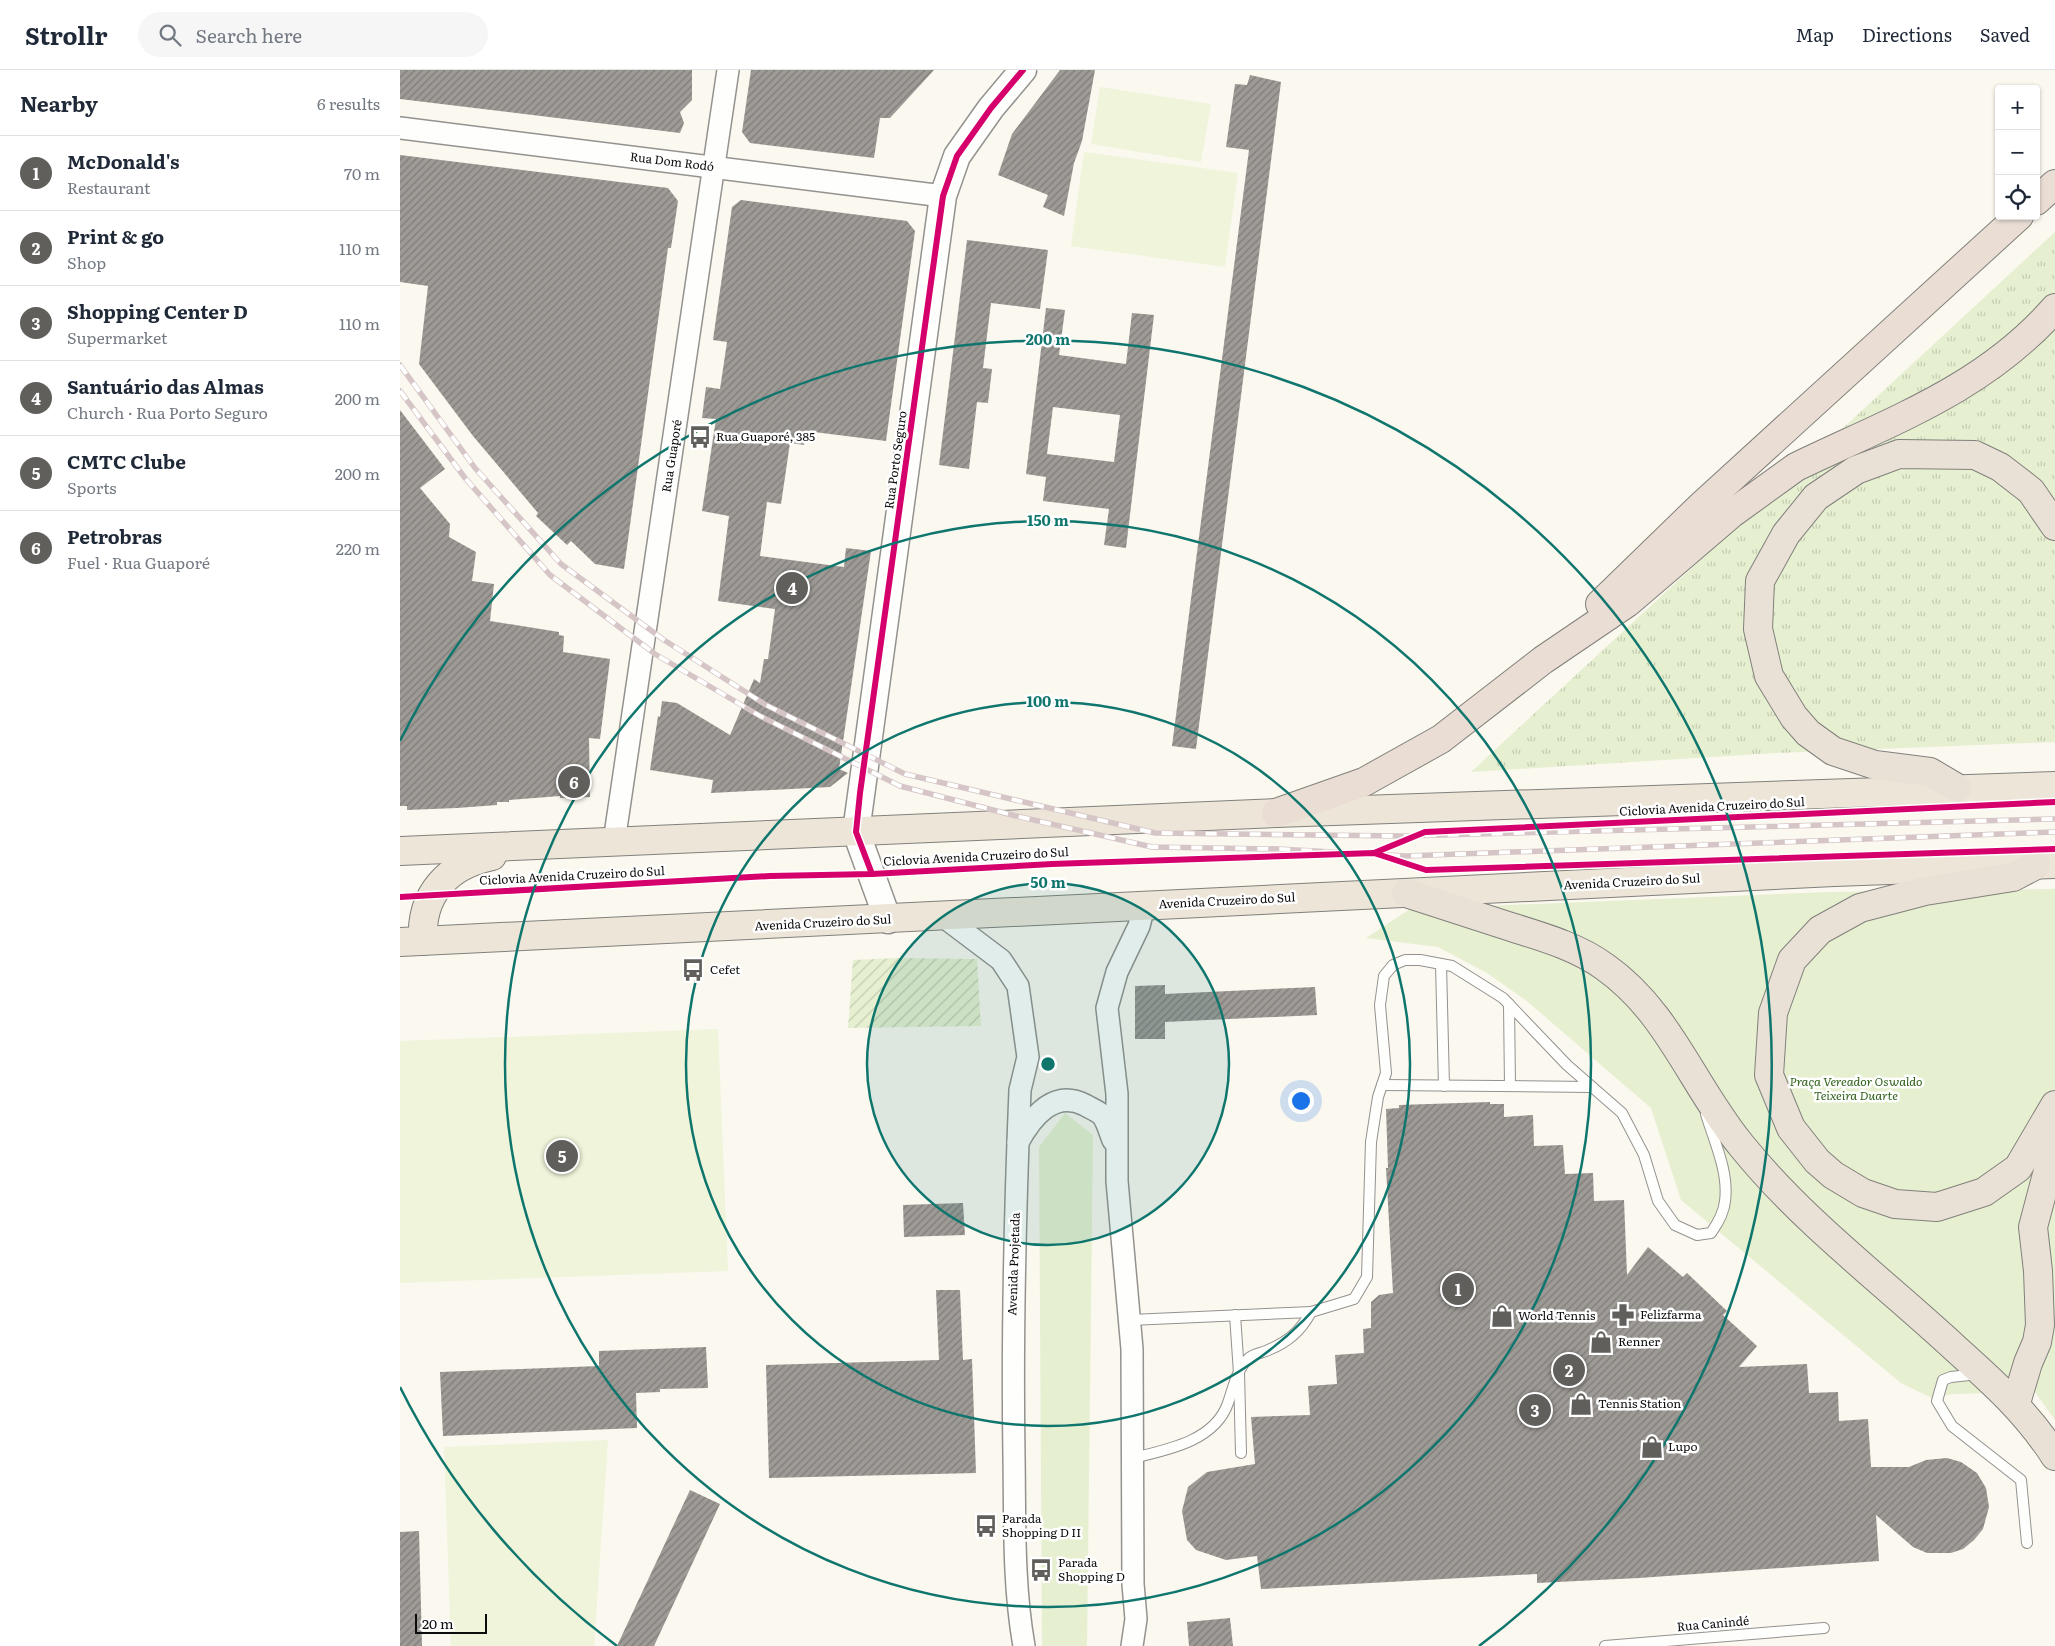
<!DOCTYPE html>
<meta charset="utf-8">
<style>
:root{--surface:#fff;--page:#f6f6f7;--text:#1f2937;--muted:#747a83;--line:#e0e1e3;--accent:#605f5c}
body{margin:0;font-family:Literata,serif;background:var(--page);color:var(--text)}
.controls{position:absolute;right:15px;top:15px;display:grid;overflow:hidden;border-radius:5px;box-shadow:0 1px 4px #0004}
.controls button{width:45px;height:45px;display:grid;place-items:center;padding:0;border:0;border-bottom:1px solid var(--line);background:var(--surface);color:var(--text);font:25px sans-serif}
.scale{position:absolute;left:15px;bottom:12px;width:72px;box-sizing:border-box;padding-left:5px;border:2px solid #0c0c0c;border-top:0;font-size:14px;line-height:18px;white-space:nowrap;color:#0c0c0c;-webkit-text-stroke:4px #fff;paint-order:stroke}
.you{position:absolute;left:900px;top:1030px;width:18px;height:18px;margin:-12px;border:4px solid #fff;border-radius:50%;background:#1a73e8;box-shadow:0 0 0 8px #1a73e833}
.badge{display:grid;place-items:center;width:32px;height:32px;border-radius:50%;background:var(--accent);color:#fff;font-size:16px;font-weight:700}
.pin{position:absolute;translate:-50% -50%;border:2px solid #fff;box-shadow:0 1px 5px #0006}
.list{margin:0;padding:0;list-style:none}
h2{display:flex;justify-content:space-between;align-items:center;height:65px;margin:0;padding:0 20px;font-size:21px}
h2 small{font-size:16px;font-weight:400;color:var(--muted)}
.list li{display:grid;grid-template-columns:32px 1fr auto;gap:15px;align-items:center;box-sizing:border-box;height:75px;padding:0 20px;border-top:1px solid var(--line)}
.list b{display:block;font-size:19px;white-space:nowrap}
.list p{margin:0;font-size:16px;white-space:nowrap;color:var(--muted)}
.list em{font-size:16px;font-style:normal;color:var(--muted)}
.icon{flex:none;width:28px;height:28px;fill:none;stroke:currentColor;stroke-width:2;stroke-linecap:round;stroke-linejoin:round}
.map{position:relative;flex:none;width:1655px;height:1576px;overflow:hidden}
header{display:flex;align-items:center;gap:30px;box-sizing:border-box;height:70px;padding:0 25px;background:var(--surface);border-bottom:1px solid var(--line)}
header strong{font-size:24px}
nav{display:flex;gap:28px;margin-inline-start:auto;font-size:18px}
.search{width:350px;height:45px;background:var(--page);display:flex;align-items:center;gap:12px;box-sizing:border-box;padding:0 18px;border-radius:28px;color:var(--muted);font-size:19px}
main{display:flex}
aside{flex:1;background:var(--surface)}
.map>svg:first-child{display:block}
.grass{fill:url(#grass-tufts)}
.park{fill:#e6efd0}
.garden{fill:url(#garden-furrows)}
.pitch{fill:#eff4da}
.building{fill:url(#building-hatch);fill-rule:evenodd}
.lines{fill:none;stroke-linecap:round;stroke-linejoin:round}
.service-casing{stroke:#94928f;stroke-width:12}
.minor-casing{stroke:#94928f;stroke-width:24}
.tertiary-casing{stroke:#94928f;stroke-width:29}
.primary-casing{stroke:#81807c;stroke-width:30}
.trunk-casing{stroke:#81807c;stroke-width:30}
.motorway-casing{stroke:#81807c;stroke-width:30}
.service{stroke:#fefefd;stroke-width:10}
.minor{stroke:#fefefd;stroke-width:21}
.tertiary{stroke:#fefefd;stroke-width:26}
.primary{stroke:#ece5d8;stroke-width:28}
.trunk{stroke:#eae1d6;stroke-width:28}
.motorway{stroke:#e9ddd4;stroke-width:28}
.rail-casing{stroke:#d6c5c6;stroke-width:5.5}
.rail{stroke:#fff;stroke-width:4;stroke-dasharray:11;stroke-linecap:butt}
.cycleway-casing{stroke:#fff;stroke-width:9}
.cycleway{stroke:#d6006c;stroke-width:6}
.ring{fill:none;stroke:#0f766e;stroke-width:2.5}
.labels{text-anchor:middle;stroke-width:5;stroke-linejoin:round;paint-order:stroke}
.street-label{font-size:12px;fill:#0c0c0c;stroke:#fff}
.poi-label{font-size:12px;fill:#0c0c0c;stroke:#fff;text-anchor:start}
.park-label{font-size:12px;font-style:italic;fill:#31631d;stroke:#fff}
.centre{fill:#0f766e;stroke:#fff;stroke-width:2.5}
.ring-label{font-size:15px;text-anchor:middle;font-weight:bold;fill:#0f766e;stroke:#fff;stroke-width:5;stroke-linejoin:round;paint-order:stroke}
</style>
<header>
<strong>Strollr</strong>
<div class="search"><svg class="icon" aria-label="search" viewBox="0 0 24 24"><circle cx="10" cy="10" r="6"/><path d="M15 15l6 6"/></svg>Search here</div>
<nav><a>Map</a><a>Directions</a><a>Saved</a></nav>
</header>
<main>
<aside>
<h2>Nearby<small>6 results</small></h2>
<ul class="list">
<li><span class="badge">1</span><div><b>McDonald's</b><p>Restaurant</p></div><em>70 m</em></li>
<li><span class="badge">2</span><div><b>Print &amp; go</b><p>Shop</p></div><em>110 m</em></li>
<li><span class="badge">3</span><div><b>Shopping Center D</b><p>Supermarket</p></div><em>110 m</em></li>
<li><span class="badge">4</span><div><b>Santuário das Almas</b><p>Church · Rua Porto Seguro</p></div><em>200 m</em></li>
<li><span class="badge">5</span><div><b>CMTC Clube</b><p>Sports</p></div><em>200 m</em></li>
<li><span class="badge">6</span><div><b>Petrobras</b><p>Fuel · Rua Guaporé</p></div><em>220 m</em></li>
</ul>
</aside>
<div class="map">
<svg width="1655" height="1576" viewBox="0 0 1655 1576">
<defs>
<pattern id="grass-tufts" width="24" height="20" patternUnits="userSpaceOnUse" patternTransform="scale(1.25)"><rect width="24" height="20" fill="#e6efd0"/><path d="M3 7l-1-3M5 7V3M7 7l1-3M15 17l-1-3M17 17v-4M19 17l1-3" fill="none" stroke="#c4ccb1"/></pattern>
<pattern id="garden-furrows" width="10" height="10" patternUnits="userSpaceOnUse" patternTransform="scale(1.25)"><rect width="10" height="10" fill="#e6efd0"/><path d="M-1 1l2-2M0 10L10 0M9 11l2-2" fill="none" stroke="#c4ccb1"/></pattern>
<pattern id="building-hatch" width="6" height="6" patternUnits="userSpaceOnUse" patternTransform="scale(1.25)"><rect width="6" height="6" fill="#9e9a96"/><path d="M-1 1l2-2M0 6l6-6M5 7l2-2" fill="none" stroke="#7f7c79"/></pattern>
</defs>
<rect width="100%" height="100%" fill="#fbf8f0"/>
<path class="grass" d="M 1655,162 L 1655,672 L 1376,683 L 1071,702 Z"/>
<g class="park">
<path d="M 1655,819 L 1655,1350 L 1635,1322 L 1553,1324 L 1532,1328 L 1501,1313 L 1281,1130 L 1251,1038 L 1128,932 L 1087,903 L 1038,877 L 966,868 L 1010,839 L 1430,822 Z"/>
<path d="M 665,1043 L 693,1065 L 687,1576 L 642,1576 L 639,1077 Z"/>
</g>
<path class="garden" d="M 499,888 L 577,889 L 581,956 L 448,958 L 453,890 Z"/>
<g class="pitch">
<path d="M 700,17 L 811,34 L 801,92 L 691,74 Z"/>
<path d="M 684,82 L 838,103 L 825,197 L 671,176 Z"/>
<path d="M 318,959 L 328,1201 L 0,1213 L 0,971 Z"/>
<path d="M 208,1370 L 194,1576 L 51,1576 L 44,1377 Z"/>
</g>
<g class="building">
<path d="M 0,0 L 292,0 L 292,30 L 280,42 L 284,53 L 280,63 L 0,29 Z"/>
<path d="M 351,0 L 534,0 L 490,48 L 480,48 L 474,88 L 350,73 L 342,62 Z"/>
<path d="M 660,0 L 695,0 L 682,71 L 674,93 L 664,146 L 643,137 L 648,125 L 598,105 L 612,64 Z"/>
<path d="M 850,5 L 881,12 L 796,679 L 772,676 L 849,80 L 826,77 L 835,14 L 847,15 Z"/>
<path d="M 0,85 L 268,118 L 278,131 L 271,178 L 268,178 L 224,499 L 195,494 L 171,471 L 167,475 L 136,446 L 138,443 L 73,366 L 19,294 L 28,216 L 0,212 Z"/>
<path d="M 341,130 L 507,151 L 515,161 L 486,371 L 406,361 L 404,375 L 390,373 L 381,434 L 367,432 L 360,486 L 444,497 L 446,478 L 471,481 L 439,699 L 448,703 L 430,717 L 311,723 L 313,710 L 250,700 L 258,646 L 260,647 L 262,631 L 277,633 L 330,665 L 354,609 L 360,613 L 364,589 L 368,589 L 375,539 L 318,531 L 329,446 L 302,441 L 316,349 L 302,348 L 306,317 L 320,319 L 327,272 L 313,270 L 332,137 Z"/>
<path d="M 567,170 L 648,180 L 640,239 L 591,233 L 583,298 L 592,299 L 588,333 L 577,332 L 569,399 L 539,395 Z"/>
<path d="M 646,238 L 665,240 L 659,285 L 726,294 L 732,243 L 754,245 L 726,478 L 704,475 L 709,439 L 643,431 L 646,407 L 626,404 ZM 653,337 L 720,345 L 714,392 L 647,384 Z"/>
<path d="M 0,340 L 45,399 L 20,418 L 50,454 L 49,467 L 76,482 L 72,511 L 94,514 L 90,551 L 159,562 L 159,565 L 164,566 L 163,582 L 210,589 L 200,669 L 189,668 L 190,727 L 160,728 L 160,726 L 109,730 L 109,732 L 97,732 L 97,735 L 57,738 L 7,740 L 7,736 L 0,736 Z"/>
<path d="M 765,915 L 765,924 L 915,917 L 917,945 L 765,952 L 765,969 L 735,969 L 735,916 Z"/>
<path d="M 1090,1032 L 1090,1034 L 1104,1034 L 1104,1047 L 1133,1045 L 1134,1076 L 1163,1075 L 1165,1104 L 1193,1103 L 1194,1131 L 1224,1130 L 1227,1205 L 1248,1177 L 1283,1207 L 1287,1203 L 1327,1241 L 1323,1245 L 1357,1276 L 1339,1297 L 1407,1294 L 1409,1323 L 1438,1322 L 1439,1351 L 1468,1349 L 1471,1397 L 1509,1397 L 1526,1390 L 1547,1388 L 1561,1392 L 1577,1403 L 1586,1418 L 1589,1437 L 1583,1459 L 1574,1470 L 1563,1479 L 1551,1483 L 1527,1483 L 1513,1477 L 1476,1445 L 1479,1491 L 1239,1508 L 1137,1513 L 1137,1504 L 861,1519 L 857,1486 L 826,1490 L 796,1480 L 787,1470 L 782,1441 L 788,1417 L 807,1402 L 855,1394 L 851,1347 L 910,1345 L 908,1316 L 937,1314 L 935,1285 L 964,1283 L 963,1259 L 971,1258 L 971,1232 L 979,1225 L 993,1223 L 986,1098 L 988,1098 L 986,1039 L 999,1038 L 999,1035 Z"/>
<path d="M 563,1133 L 565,1165 L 504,1167 L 503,1135 Z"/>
<path d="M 536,1220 L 560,1220 L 563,1290 L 572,1289 L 576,1403 L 369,1408 L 366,1295 L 539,1290 Z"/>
<path d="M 306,1277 L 308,1318 L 260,1319 L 260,1322 L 236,1323 L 237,1358 L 43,1366 L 40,1302 L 199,1296 L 199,1281 Z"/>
<path d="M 290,1420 L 320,1434 L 254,1576 L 217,1576 Z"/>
<path d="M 19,1461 L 22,1576 L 0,1576 L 0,1462 Z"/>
<path d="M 830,1548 L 833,1576 L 789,1576 L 787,1552 Z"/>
</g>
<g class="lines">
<defs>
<g id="service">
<path d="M 1041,894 L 1044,1016"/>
<path d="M 1109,934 L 1110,1016"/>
<path d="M 982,1015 L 1192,1017"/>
<path d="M 835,1245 L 839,1303 L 841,1383"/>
<path d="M 730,1250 L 911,1242"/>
<path d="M 1578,1304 L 1551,1307 L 1543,1310 L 1537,1331 L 1552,1356 L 1621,1410 L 1627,1473"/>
<path d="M 733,1388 C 767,1380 815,1371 828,1333 C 833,1319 837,1298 849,1288 C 853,1284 861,1283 866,1281 C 888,1272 900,1262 911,1242 L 954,1229 L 967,1207 L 971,1072 L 978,1027 L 986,1003 L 980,935 L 984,906 L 993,895 L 1005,890 L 1020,890 L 1052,896 L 1103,928 L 1167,995 L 1222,1043 L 1244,1085 L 1258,1131 L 1275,1155 L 1297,1165 L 1311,1163 C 1318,1153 1324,1143 1325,1131 C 1329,1102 1314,1071 1306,1044"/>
<path d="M 1205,1576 L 1424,1558"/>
</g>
<g id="minor">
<path d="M 0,58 L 543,126"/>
<path d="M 214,772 L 328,0"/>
<path d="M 544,847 L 601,890 L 618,916 L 628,987 L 620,1020 C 615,1142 612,1265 614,1387 C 615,1450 613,1514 624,1576"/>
<path d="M 618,1072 C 632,1047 654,1019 685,1035 C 690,1038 698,1041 702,1045 C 707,1051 710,1063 713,1070"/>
<path d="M 732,1576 L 736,1549 L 733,1514 L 732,1279 L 717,1111 L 717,1024 L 707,938 L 717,902 L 739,856 L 744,836"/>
</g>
<path id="tertiary" d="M 488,850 L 456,762 L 543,126 L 557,86 L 591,38 L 623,0"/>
<g id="primary">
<path d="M 0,781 L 876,743 L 1655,716"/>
<path d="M 23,871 C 20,824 48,795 92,786"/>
<path d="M 0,872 L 1434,802 L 1655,794"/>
</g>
<g id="trunk">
<path d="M 1557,718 L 1530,702 L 1475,695 L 1433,681 L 1408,663 L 1394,647 L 1369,606 L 1358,559 L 1360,511 L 1386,464 L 1416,427 L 1456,400 L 1499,384 L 1575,385 L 1600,397 L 1631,421 L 1655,456"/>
<path d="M 1636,795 L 1613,807 L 1525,821 L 1460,838 L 1420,860 L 1392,890 L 1373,943 L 1369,1005 L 1391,1058 L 1417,1091 L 1433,1105 L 1463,1123 L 1495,1134 L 1537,1137 L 1584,1122 L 1618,1098 L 1655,1035"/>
<path d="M 1006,823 C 1041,834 1076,846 1111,857 C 1143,867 1178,877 1205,897 C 1269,942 1293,1017 1341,1075 C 1403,1152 1484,1212 1556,1279 C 1594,1313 1627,1343 1655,1386"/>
<path d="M 1616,1333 L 1628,1293 L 1637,1272 L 1640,1255 L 1638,1201 L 1633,1157 L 1655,1074"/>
</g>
<g id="motorway">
<path d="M 1636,131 L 1655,114"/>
<path d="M 1200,534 L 1302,435 L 1619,146"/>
<path d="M 876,743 L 964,712 L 1041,669 L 1143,590 L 1227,533 L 1331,444 L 1396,397 C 1491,351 1584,319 1655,238"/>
</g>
</defs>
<use href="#service" class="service-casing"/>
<use href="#minor" class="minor-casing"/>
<use href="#tertiary" class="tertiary-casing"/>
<use href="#primary" class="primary-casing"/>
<use href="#trunk" class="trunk-casing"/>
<use href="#motorway" class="motorway-casing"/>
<use href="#service" class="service"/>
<use href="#minor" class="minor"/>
<use href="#tertiary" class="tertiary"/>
<use href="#primary" class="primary"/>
<use href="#trunk" class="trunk"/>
<use href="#motorway" class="motorway"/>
<defs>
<g id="rail">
<path d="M 0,295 L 75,398 L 161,494 L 264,570 L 366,635 L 505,704 L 755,763 L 1003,766 L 1655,749"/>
<path d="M 0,321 L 65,408 L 150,505 L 255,584 L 360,646 L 500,716 L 616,746 L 752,777 L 878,779 L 1006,786 L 1655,762"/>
</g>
</defs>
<use href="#rail" class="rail-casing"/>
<use href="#rail" class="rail"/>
<defs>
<g id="cycleway">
<path d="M 974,783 L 1025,762 L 1655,732"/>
<path d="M 472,804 L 456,762 L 460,723 L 543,126 L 557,86 L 591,38 L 623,0"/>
<path d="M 0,827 L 370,806 L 472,804 L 652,794 L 974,783 L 1026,800 L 1655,779"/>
</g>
</defs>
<use href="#cycleway" class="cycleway-casing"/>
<use href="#cycleway" class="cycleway"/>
</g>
<circle cx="648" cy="994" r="181" fill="#0f766e" fill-opacity=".12"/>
<g class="ring">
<circle cx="648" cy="994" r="181"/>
<circle cx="648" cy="994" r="362"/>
<circle cx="648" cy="994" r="543"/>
<path d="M217 1576A724 724 0 0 1 0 1317M0 671A724 724 0 1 1 1079 1576"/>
</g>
<defs>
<symbol id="bus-bare" viewBox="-9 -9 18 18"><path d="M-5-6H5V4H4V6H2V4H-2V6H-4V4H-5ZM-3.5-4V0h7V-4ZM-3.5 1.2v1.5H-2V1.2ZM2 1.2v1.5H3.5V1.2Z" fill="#605f5c" stroke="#fff" stroke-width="2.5" paint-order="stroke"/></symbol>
<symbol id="pharmacy-bare" viewBox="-9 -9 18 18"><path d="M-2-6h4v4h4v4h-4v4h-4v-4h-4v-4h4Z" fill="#605f5c" stroke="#fff" stroke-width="2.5" paint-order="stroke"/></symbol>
<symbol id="shop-bare" viewBox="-9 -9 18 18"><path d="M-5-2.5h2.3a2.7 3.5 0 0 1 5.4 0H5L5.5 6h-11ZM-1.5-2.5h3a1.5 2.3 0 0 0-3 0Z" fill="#605f5c" stroke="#fff" stroke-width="2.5" paint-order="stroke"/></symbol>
</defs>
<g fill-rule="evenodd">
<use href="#bus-bare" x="284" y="351" width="32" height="32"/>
<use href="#bus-bare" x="277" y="884" width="32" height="32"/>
<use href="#pharmacy-bare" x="1207" y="1229" width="32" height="32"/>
<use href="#shop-bare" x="1086" y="1230" width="32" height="32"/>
<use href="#shop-bare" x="1185" y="1256" width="32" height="32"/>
<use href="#shop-bare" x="1165" y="1318" width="32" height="32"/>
<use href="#shop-bare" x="1236" y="1361" width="32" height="32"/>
<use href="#bus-bare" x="570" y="1440" width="32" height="32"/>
<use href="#bus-bare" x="625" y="1484" width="32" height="32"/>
</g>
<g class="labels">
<g class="street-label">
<text transform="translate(272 92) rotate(7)" y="4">Rua Dom Rodó</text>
<text transform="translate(272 386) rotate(-81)" y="4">Rua Guaporé</text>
<text transform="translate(496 390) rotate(-82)" y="4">Rua Porto Seguro</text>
<text transform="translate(1312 737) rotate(-3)" y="4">Ciclovia Avenida Cruzeiro do Sul</text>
<text transform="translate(576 787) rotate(-3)" y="4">Ciclovia Avenida Cruzeiro do Sul</text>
<text transform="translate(172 806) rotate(-3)" y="4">Ciclovia Avenida Cruzeiro do Sul</text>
<text transform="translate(1232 812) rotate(-3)" y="4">Avenida Cruzeiro do Sul</text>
<text transform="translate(827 831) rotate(-3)" y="4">Avenida Cruzeiro do Sul</text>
<text transform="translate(423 853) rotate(-3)" y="4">Avenida Cruzeiro do Sul</text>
<text transform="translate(614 1194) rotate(-88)" y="4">Avenida Projetada</text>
<text transform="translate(1313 1554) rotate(-5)" y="4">Rua Canindé</text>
</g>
<g class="poi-label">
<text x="316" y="371">Rua Guaporé, 385</text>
<text x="310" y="904">Cefet</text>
<text x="1240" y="1249">Felizfarma</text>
<text x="1118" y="1250">World Tennis</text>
<text x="1218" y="1276">Renner</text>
<text x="1198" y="1338">Tennis Station</text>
<text x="1268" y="1381">Lupo</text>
<text x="602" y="1453">Parada<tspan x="602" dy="14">Shopping D II</tspan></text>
<text x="658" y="1497">Parada<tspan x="658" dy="14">Shopping D</tspan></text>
</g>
<g class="park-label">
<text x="1456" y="1016">Praça Vereador Oswaldo<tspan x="1456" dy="14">Teixeira Duarte</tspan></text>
</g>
</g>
<circle cx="648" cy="994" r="8" class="centre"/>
<g class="ring-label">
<text x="648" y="275">200 m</text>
<text x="648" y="456">150 m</text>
<text x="648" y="637">100 m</text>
<text x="648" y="818">50 m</text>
</g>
</svg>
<div class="controls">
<button>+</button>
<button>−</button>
<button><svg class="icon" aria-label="locate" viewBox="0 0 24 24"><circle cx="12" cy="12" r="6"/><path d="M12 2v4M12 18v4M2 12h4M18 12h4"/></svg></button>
</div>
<div class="scale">20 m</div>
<div class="you"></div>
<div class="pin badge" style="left:1058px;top:1219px">1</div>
<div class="pin badge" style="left:1169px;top:1300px">2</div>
<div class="pin badge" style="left:1135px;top:1340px">3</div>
<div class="pin badge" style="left:392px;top:518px">4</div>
<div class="pin badge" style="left:162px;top:1086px">5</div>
<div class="pin badge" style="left:174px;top:712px">6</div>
</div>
</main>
